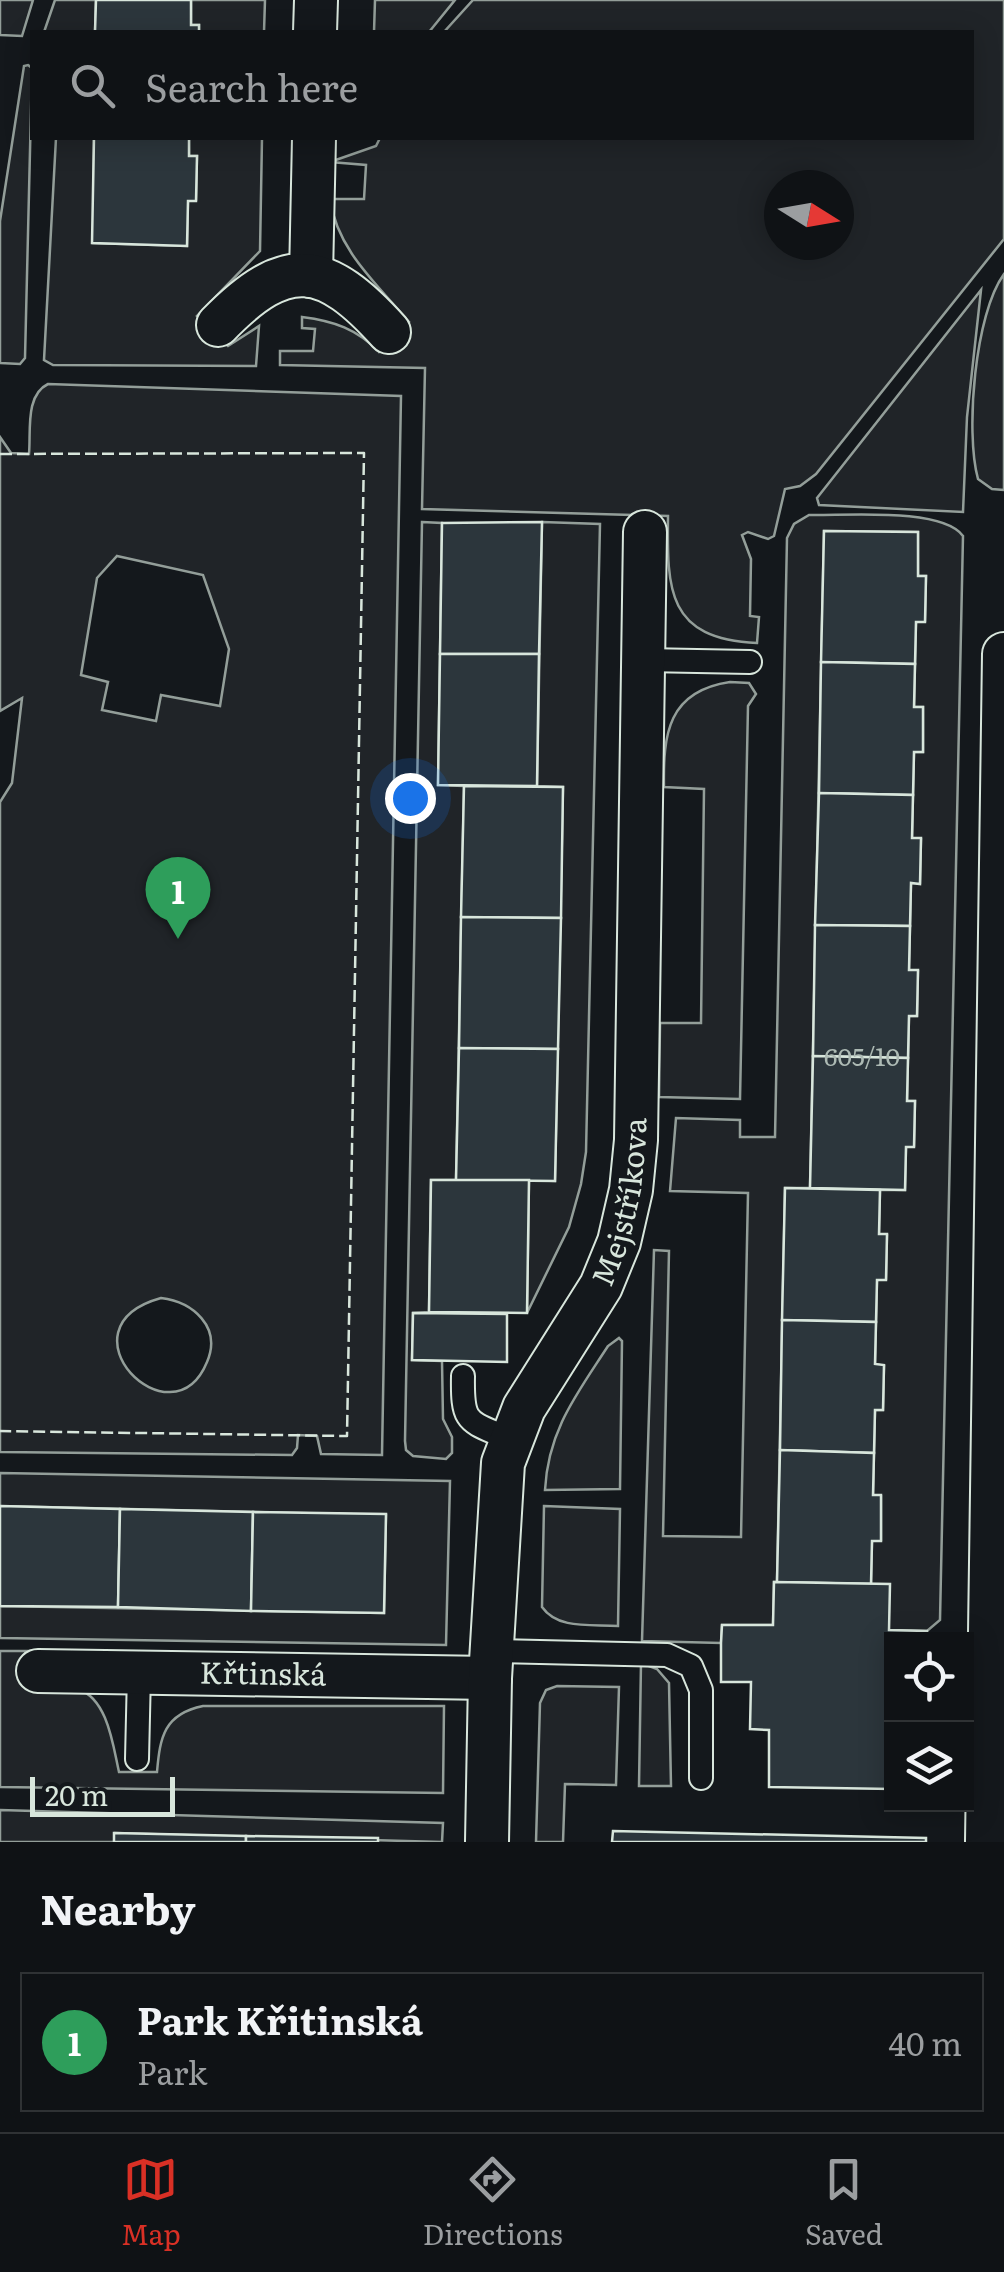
<!DOCTYPE html>
<meta charset="utf-8">
<style>
:root{--surface:#0f1215;--page:#1d2022;--text:#f1f3f6;--muted:#9b9ea0;--line:#2f3234;--accent:#d93025}
body{margin:0;font-family:Literata,serif;background:var(--page);color:var(--text)}
.controls{position:absolute;right:30px;bottom:30px;display:grid;overflow:hidden;border-radius:0px;box-shadow:0 5px 25px #0003}
.controls button{width:90px;height:90px;display:grid;place-items:center;padding:0;border:0;border-bottom:2px solid var(--line);background:var(--surface);color:var(--text);font:50px sans-serif}
.compass{position:absolute;left:764px;top:170px;width:90px;height:90px;border-radius:50%;background:var(--surface);box-shadow:0 5px 25px #0003;rotate:101deg}
.scale{position:absolute;left:30px;bottom:25px;width:145px;box-sizing:border-box;padding-left:10px;border:5px solid #d8e6dc;border-top:0;font-size:28px;line-height:35px;white-space:nowrap;color:#d8e6dc;-webkit-text-stroke:8px #14181c;paint-order:stroke}
.you{position:absolute;left:410px;top:798px;width:35px;height:35px;margin:-25px;border:8px solid #fff;border-radius:50%;background:#1a73e8;box-shadow:0 0 0 15px #1a73e833}
.badge{display:grid;place-items:center;width:65px;height:65px;border-radius:50%;background:var(--accent);color:#fff;font-size:32px;font-weight:700}
.pin{position:absolute;translate:-50% -82px;filter:drop-shadow(0 2px 5px #0008)}
.pin::after{content:'';position:absolute;top:52px;width:35px;height:30px;background:inherit;clip-path:polygon(0 0,100% 0,50% 100%)}
.list{margin:0;padding:0;list-style:none}
h2{display:flex;justify-content:space-between;align-items:center;height:130px;margin:0;padding:0 40px;font-size:42px}
h2 small{font-size:32px;font-weight:400;color:var(--muted)}
.list li{display:grid;grid-template-columns:65px 1fr auto;gap:30px;align-items:center;box-sizing:border-box;height:140px;margin:0 20px 20px;padding:0 20px;border:2px solid var(--line);border-radius:0px}
.list b{display:block;font-size:38px;white-space:nowrap}
.list p{margin:0;font-size:32px;white-space:nowrap;color:var(--muted)}
.list em{font-size:32px;font-style:normal;color:var(--muted)}
.icon{flex:none;width:55px;height:55px;fill:none;stroke:currentColor;stroke-width:2;stroke-linecap:round;stroke-linejoin:round}
.map{position:relative;flex:none;width:1004px;height:1842px;overflow:hidden}
.search{position:absolute;background:var(--surface);box-shadow:0 5px 25px #0003;left:30px;right:30px;top:30px;height:110px;display:flex;align-items:center;gap:25px;box-sizing:border-box;padding:0 35px;border-radius:0px;color:var(--muted);font-size:38px}
.sheet{height:290px;background:var(--surface)}
nav{display:flex;justify-content:space-around;align-items:center;box-sizing:border-box;height:140px;border-top:2px solid var(--line);background:var(--surface);font-size:28px;color:var(--muted)}
nav a{display:grid;justify-items:center;gap:5px}
nav .on{color:var(--accent)}
.map>svg:first-child{display:block}
.green{fill:#202428;stroke:#939e99;stroke-width:2.5;fill-rule:evenodd}
.building{fill:#2c363c;stroke:#d8e6dc;stroke-width:2.5}
.lines{fill:none;stroke-linecap:round;stroke-linejoin:round}
.lane-casing{stroke:#d8e6dc;stroke-width:26}
.street-casing{stroke:#d8e6dc;stroke-width:46}
.lane{stroke:#14181c;stroke-width:22}
.street{stroke:#14181c;stroke-width:42}
.fence{stroke:#d8e6dc;stroke-width:2.5;stroke-dasharray:12 5;stroke-linecap:butt}
.labels{text-anchor:middle;stroke-width:8;stroke-linejoin:round;paint-order:stroke}
.number-label{font-size:25px;fill:#adbab4}
.street-label{font-size:30px;fill:#d8e6dc;stroke:#14181c}
</style>
<div class="map">
<svg width="1004" height="1842" viewBox="0 0 1004 1842">
<rect width="100%" height="100%" fill="#14181c"/>
<g class="green">
<path d="M 0,0 L 33,0 L 22,36 L 0,35 Z"/>
<path d="M 55,0 L 96,0 L 95,32 L 44,32 Z"/>
<path d="M 191,0 L 265,0 L 264,32 L 199,32 L 199,25 L 191,25 Z"/>
<path d="M 375,0 L 455,0 L 429,32 L 374,32 Z"/>
<path d="M 473,0 L 1004,0 L 1004,239 L 816,474 L 800,486 L 785,489 L 774,536 L 768,539 L 748,532 L 742,535 L 751,559 L 750,616 L 759,617 L 757,643 C 667,639 667,590 668,516 L 422,509 L 425,368 L 280,365 L 280,351 L 313,351 L 315,329 L 302,328 L 302,317 C 334,321 357,329 379,352 L 409,322 C 377,284 337,250 330,199 L 364,199 L 366,165 L 330,162 L 376,146 L 380,138 L 972,138 L 972,32 L 444,32 ZM 779,185 L 839,185 L 839,245 L 779,245 Z"/>
<path d="M 28,65 L 32,68 L 25,358 L 20,364 L 0,363 L 0,221 L 24,66 Z"/>
<path d="M 56,138 L 94,138 L 93,243 L 187,246 L 188,201 L 196,200 L 197,156 L 189,156 L 189,138 L 262,138 L 260,251 L 197,316 L 228,346 L 259,326 L 256,366 L 53,365 L 44,360 Z"/>
<path d="M 1004,274 L 1004,490 L 992,489 L 978,479 C 965,432 975,313 1004,274 Z"/>
<path d="M 981,290 L 967,417 L 963,512 L 819,505 L 817,498 Z"/>
<path d="M 48,384 L 401,396 L 382,1455 L 321,1454 L 317,1436 L 298,1435 L 297,1448 L 292,1455 L 0,1452 L 0,802 L 12,783 L 22,698 L 0,711 L 0,437 L 11,453 L 29,454 C 31,431 25,395 48,384 ZM 117,556 L 203,575 L 229,649 L 220,706 L 161,695 L 156,721 L 102,710 L 108,682 L 81,675 L 97,578 ZM 161,1298 C 193,1302 222,1327 207,1362 C 172,1447 54,1328 161,1298 Z"/>
<path d="M 809,515 C 844,516 942,507 963,536 L 940,1620 L 927,1631 L 889,1630 L 871,1584 L 872,1541 L 881,1540 L 881,1496 L 873,1495 L 875,1410 L 883,1410 L 884,1366 L 875,1364 L 877,1280 L 886,1279 L 887,1235 L 879,1234 L 880,1190 L 905,1190 L 906,1147 L 914,1146 L 915,1101 L 907,1101 L 909,1016 L 917,1016 L 918,971 L 909,970 L 911,883 L 920,883 L 921,839 L 912,838 L 914,752 L 923,752 L 923,707 L 914,707 L 916,622 L 925,621 L 926,576 L 918,576 L 918,532 L 824,531 L 810,1188 L 785,1188 L 777,1582 L 774,1582 L 773,1625 L 722,1625 L 721,1643 L 642,1641 L 654,1250 L 669,1251 L 663,1536 L 741,1537 L 748,1193 L 670,1191 L 676,1118 L 740,1120 L 740,1137 L 775,1137 L 787,538 L 794,524 Z"/>
<path d="M 422,522 L 442,523 L 438,785 L 464,786 L 456,1180 L 431,1180 L 429,1312 L 413,1313 L 412,1360 L 442,1361 L 443,1419 L 452,1437 L 452,1453 L 446,1459 L 413,1456 L 406,1450 L 405,1441 Z"/>
<path d="M 542,522 L 600,524 L 586,1152 L 581,1184 L 569,1227 L 527,1313 L 529,1180 L 555,1181 L 563,787 L 537,786 Z"/>
<path d="M 730,682 L 749,683 L 756,694 L 748,706 L 740,1099 L 659,1097 L 660,1023 L 701,1023 L 704,789 L 664,787 C 663,734 668,691 730,682 Z"/>
<path d="M 619,1338 L 622,1341 L 620,1489 L 545,1490 C 548,1430 577,1394 608,1346 Z"/>
<path d="M 0,1473 L 450,1481 L 446,1645 L 0,1638 L 0,1606 L 384,1613 L 386,1515 L 0,1506 Z"/>
<path d="M 544,1506 L 620,1509 L 618,1626 C 592,1624 558,1630 542,1607 Z"/>
<path d="M 0,1651 L 30,1651 L 30,1682 C 45,1684 63,1684 78,1689 C 108,1699 113,1746 119,1772 L 157,1772 C 160,1737 164,1714 203,1706 L 444,1706 L 443,1793 L 0,1787 Z"/>
<path d="M 641,1663 L 657,1669 L 669,1683 L 671,1786 L 639,1786 Z"/>
<path d="M 557,1686 L 619,1687 L 616,1785 L 565,1784 L 563,1842 L 536,1842 L 540,1703 L 546,1690 Z"/>
<path d="M 0,1810 L 443,1823 L 442,1842 L 115,1833 L 114,1842 L 0,1842 Z"/>
</g>
<g class="building">
<path d="M 96,0 L 191,0 L 191,25 L 199,25 L 199,32 L 95,32 Z"/>
<path d="M 94,138 L 189,138 L 189,156 L 197,156 L 196,201 L 188,201 L 187,246 L 92,243 Z"/>
<path d="M 542,522 L 539,654 L 440,654 L 442,523 Z"/>
<path d="M 824,531 L 918,532 L 918,576 L 926,576 L 925,622 L 916,622 L 915,664 L 821,662 Z"/>
<path d="M 440,654 L 539,654 L 537,786 L 438,785 Z"/>
<path d="M 821,662 L 915,664 L 914,707 L 923,707 L 923,752 L 914,752 L 913,795 L 819,793 Z"/>
<path d="M 464,786 L 563,787 L 561,918 L 461,917 Z"/>
<path d="M 819,793 L 913,795 L 912,838 L 921,838 L 920,884 L 911,883 L 910,926 L 815,925 Z"/>
<path d="M 461,917 L 561,918 L 558,1049 L 459,1048 Z"/>
<path d="M 815,925 L 910,926 L 909,970 L 918,970 L 917,1016 L 909,1016 L 908,1058 L 813,1056 Z"/>
<path d="M 459,1048 L 558,1049 L 555,1181 L 456,1180 Z"/>
<path d="M 813,1056 L 908,1058 L 907,1101 L 915,1101 L 914,1147 L 906,1147 L 905,1190 L 810,1188 Z"/>
<path d="M 431,1180 L 529,1180 L 527,1313 L 429,1312 Z"/>
<path d="M 785,1188 L 880,1190 L 879,1234 L 887,1234 L 886,1280 L 877,1280 L 876,1322 L 782,1320 Z"/>
<path d="M 413,1313 L 507,1314 L 507,1362 L 412,1360 Z"/>
<path d="M 782,1320 L 876,1322 L 875,1364 L 884,1365 L 883,1410 L 875,1410 L 874,1453 L 780,1450 Z"/>
<path d="M 780,1450 L 874,1453 L 873,1495 L 881,1495 L 881,1541 L 872,1541 L 871,1584 L 777,1582 Z"/>
<path d="M 0,1506 L 120,1509 L 118,1607 L 0,1606 Z"/>
<path d="M 120,1509 L 253,1512 L 251,1611 L 118,1607 Z"/>
<path d="M 253,1512 L 386,1514 L 384,1613 L 251,1611 Z"/>
<path d="M 774,1582 L 890,1584 L 889,1630 L 927,1631 L 927,1640 L 892,1640 L 892,1789 L 769,1787 L 769,1730 L 750,1729 L 751,1682 L 721,1682 L 721,1643 L 722,1625 L 773,1625 Z"/>
<path d="M 613,1831 L 926,1838 L 926,1842 L 612,1842 Z"/>
<path d="M 114,1833 L 246,1836 L 246,1842 L 114,1842 Z"/>
<path d="M 246,1836 L 378,1838 L 378,1842 L 246,1842 Z"/>
</g>
<g class="lines">
<defs>
<g id="lane">
<path d="M 644,660 L 750,662"/>
<path d="M 463,1376 C 462,1426 468,1420 511,1440"/>
<path d="M 492,1651 L 667,1655 L 691,1666 L 701,1690 L 701,1778"/>
<path d="M 137,1759 L 139,1673"/>
</g>
<g id="street">
<path d="M 315,32 L 316,0"/>
<path d="M 311,276 L 314,138"/>
<path d="M 218,325 C 287,254 325,261 389,332"/>
<path id="s1" d="M 38,1671 L 490,1678"/>
<path id="s2" d="M 487,1842 L 490,1678 L 503,1463 L 524,1408 L 601,1286 L 619,1242 L 631,1190 L 636,1140 L 645,532"/>
<path d="M 987,1842 L 1004,654"/>
</g>
</defs>
<use href="#lane" class="lane-casing"/>
<use href="#street" class="street-casing"/>
<use href="#lane" class="lane"/>
<use href="#street" class="street"/>
<path class="fence" d="M 0,454 L 364,453 L 347,1436 L 0,1431"/>
</g>
<g class="labels">
<g class="number-label">
<text x="862" y="1066">605/10</text>
</g>
<g class="street-label">
<text dy="10" stroke="none"><textPath href="#s2" startOffset="670">Mejstříkova</textPath></text>
<text dy="10" stroke="none"><textPath href="#s1" startOffset="225">Křtinská</textPath></text>
</g>
</g>
</svg>
<div class="controls">
<button><svg class="icon" aria-label="locate" viewBox="0 0 24 24"><circle cx="12" cy="12" r="6"/><path d="M12 2v4M12 18v4M2 12h4M18 12h4"/></svg></button>
<button><svg class="icon" aria-label="layers" viewBox="0 0 24 24"><path d="M12 4l9 5-9 5-9-5zM3 14l9 5 9-5"/></svg></button>
</div>
<svg class="compass" viewBox="-18 -18 36 36"><path d="M0-13l5 13h-10z" fill="#e53935"/><path d="M0 13l5-13h-10z" fill="#9b9ea0"/></svg>
<div class="scale">20 m</div>
<div class="you"></div>
<div class="pin badge" style="left:178px;top:939px;background:#2e9e5b">1</div>
<div class="search"><svg class="icon" aria-label="search" viewBox="0 0 24 24"><circle cx="10" cy="10" r="6"/><path d="M15 15l6 6"/></svg>Search here</div>
</div>
<section class="sheet">
<h2>Nearby<small></small></h2>
<ul class="list">
<li><span class="badge" style="background:#2e9e5b">1</span><div><b>Park Křitinská</b><p>Park</p></div><em>40 m</em></li>
</ul>
</section>
<nav>
<a class="on"><svg class="icon" aria-label="map" viewBox="0 0 24 24"><path d="M3 6l6-2 6 2 6-2v14l-6 2-6-2-6 2zM9 4v14M15 6v14"/></svg>Map</a>
<a><svg class="icon" aria-label="directions" viewBox="0 0 24 24"><path d="M12 3l9 9-9 9-9-9zM9 14v-3h6M13 9l2 2-2 2"/></svg>Directions</a>
<a><svg class="icon" aria-label="saved" viewBox="0 0 24 24"><path d="M7 4h10v16l-5-4-5 4z"/></svg>Saved</a>
</nav>
